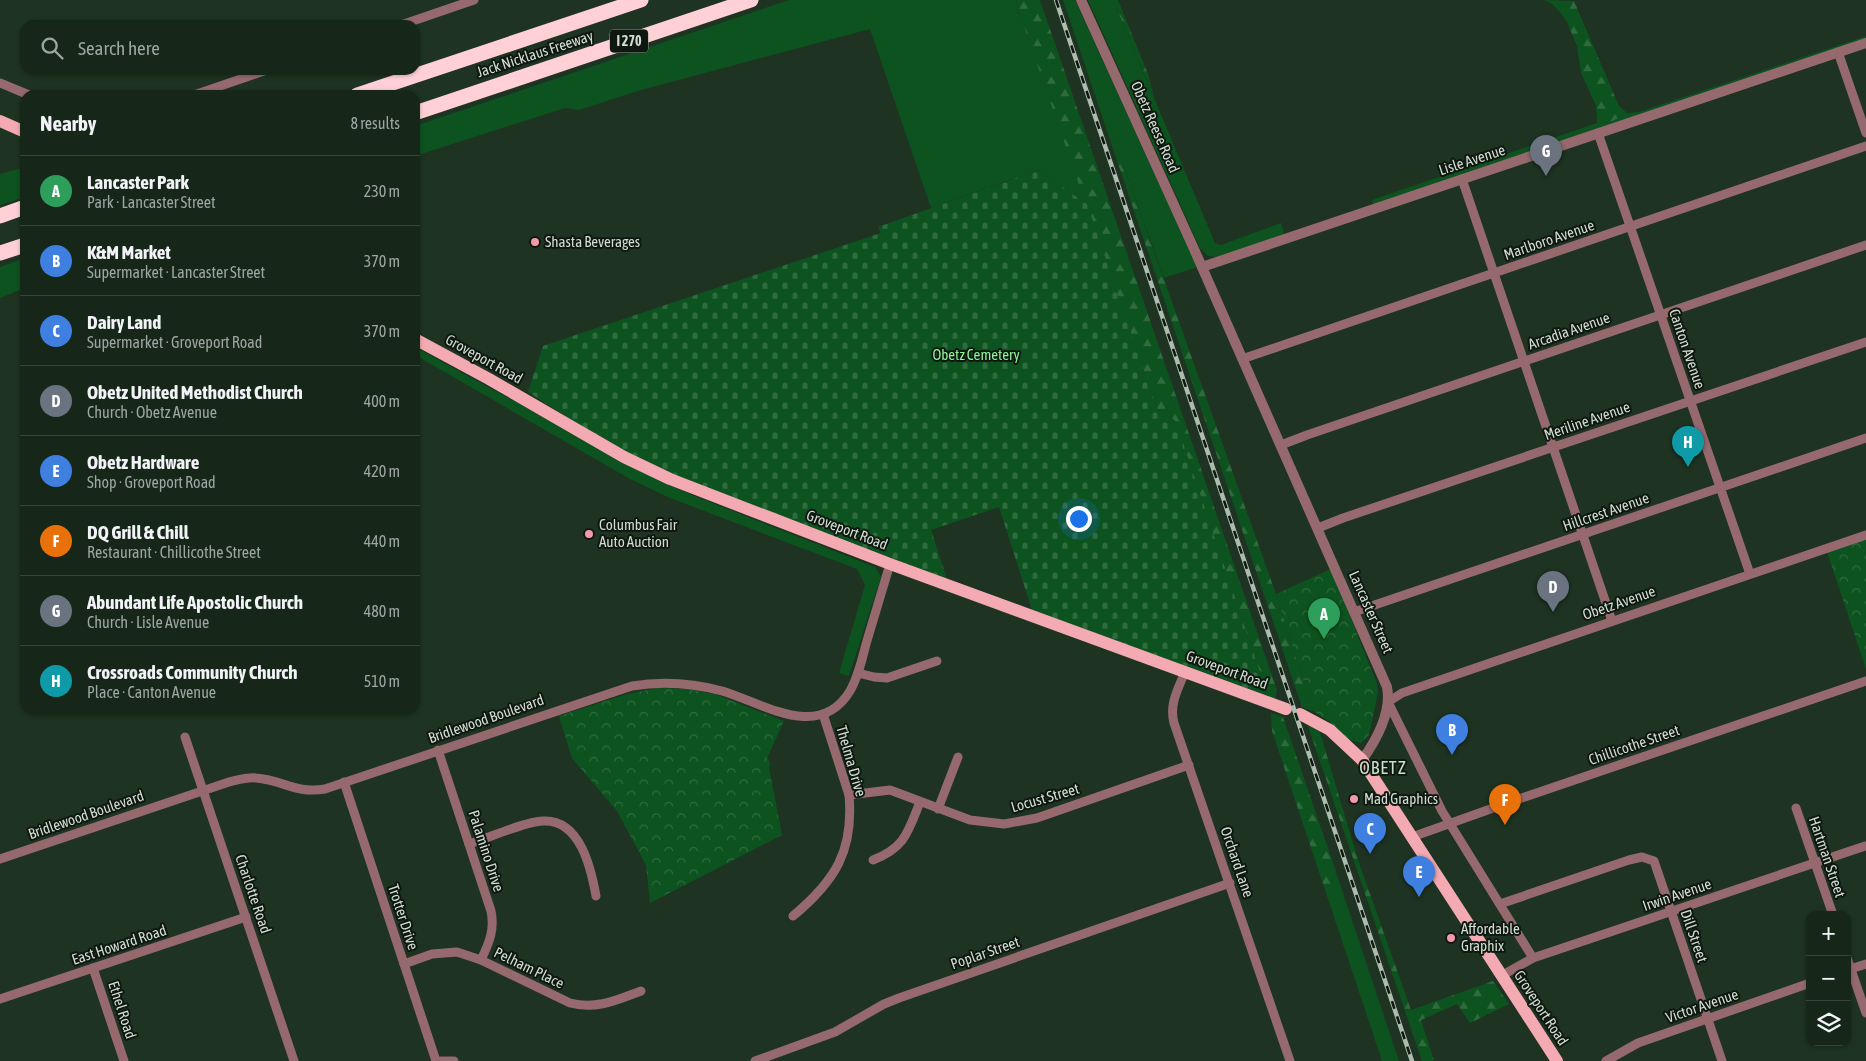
<!DOCTYPE html>
<meta charset="utf-8">
<style>
:root{--surface:#162619;--page:#1f2e22;--text:#f1f3f6;--muted:#9ea5a2;--line:#354338;--accent:#2563eb}
body{margin:0;font-family:"Asap Condensed",sans-serif;background:var(--page);color:var(--text)}
.controls{position:absolute;right:15px;bottom:15px;display:grid;overflow:hidden;border-radius:10px;box-shadow:0 1px 4px #0004}
.controls button{width:45px;height:45px;display:grid;place-items:center;padding:0;border:0;border-bottom:1px solid var(--line);background:var(--surface);color:var(--text);font:25px sans-serif}
.you{position:absolute;left:1078px;top:518px;width:18px;height:18px;margin:-12px;border:4px solid #fff;border-radius:50%;background:#1a73e8;box-shadow:0 0 0 8px #1a73e833}
.badge{display:grid;place-items:center;width:32px;height:32px;border-radius:50%;background:var(--accent);color:#fff;font-size:16px;font-weight:700}
.pin{position:absolute;translate:-50% -41px;filter:drop-shadow(0 1px 2px #0008)}
.pin::after{content:'';position:absolute;top:26px;width:18px;height:15px;background:inherit;clip-path:polygon(0 0,100% 0,50% 100%)}
.list{margin:0;padding:0;list-style:none}
h2{display:flex;justify-content:space-between;align-items:center;height:65px;margin:0;padding:0 20px;font-size:21px}
h2 small{font-size:16px;font-weight:400;color:var(--muted)}
.list li{display:grid;grid-template-columns:32px 1fr auto;gap:15px;align-items:center;box-sizing:border-box;height:70px;padding:0 20px;border-top:1px solid var(--line)}
.list b{display:block;font-size:19px;white-space:nowrap}
.list p{margin:0;font-size:16px;white-space:nowrap;color:var(--muted)}
.list em{font-size:16px;font-style:normal;color:var(--muted)}
.icon{flex:none;width:28px;height:28px;fill:none;stroke:currentColor;stroke-width:2;stroke-linecap:round;stroke-linejoin:round}
.map{position:relative;flex:none;width:1866px;height:1061px;overflow:hidden}
.search{position:absolute;background:var(--surface);box-shadow:0 1px 4px #0004;left:20px;top:20px;width:400px;height:55px;display:flex;align-items:center;gap:12px;box-sizing:border-box;padding:0 18px;border-radius:15px;color:var(--muted);font-size:19px}
.panel{position:absolute;background:var(--surface);box-shadow:0 1px 4px #0004;left:20px;top:90px;width:400px;height:625px;border-radius:15px}
.map>svg:first-child{display:block}
.green{fill:#0d531f}
.forest{fill:url(#forest-firs)}
.cemetery{fill:url(#cemetery-stones)}
.park{fill:url(#park-crowns)}
.lines{fill:none;stroke-linecap:round;stroke-linejoin:round}
.minor{stroke:#96696f;stroke-width:9}
.tertiary{stroke:#96696f;stroke-width:10}
.primary{stroke:#f4aab3;stroke-width:12}
.motorway{stroke:#ffd1d6;stroke-width:15}
.rail-casing{stroke:#aebcaf;stroke-width:4.5}
.rail{stroke:#0f1810;stroke-width:2.5;stroke-dasharray:8;stroke-linecap:butt}
.poi-dot{fill:#f39aa7;stroke:#0f1810;stroke-width:2}
.labels{text-anchor:middle;stroke-width:4;stroke-linejoin:round;paint-order:stroke}
.shield{fill:#0f1810;stroke:#97a297;stroke-width:1}
.shield-label{font-size:14px;font-weight:bold;fill:#d1ddd1}
.street-label{font-size:15px;fill:#d1ddd1;stroke:#0f1810}
.poi-label{font-size:15px;fill:#d1ddd1;stroke:#0f1810;text-anchor:start}
.park-label{font-size:15px;fill:#8bf599;stroke:#0f1810}
.quarter-label{font-size:18px;letter-spacing:1px;fill:#c6e0c7;stroke:#0f1810}
</style>
<div class="map">
<svg width="1866" height="1061" viewBox="0 0 1866 1061">
<defs>
<pattern id="forest-firs" width="22" height="20" patternUnits="userSpaceOnUse" patternTransform="scale(1.25)"><rect width="22" height="20" fill="#0d531f"/><path d="M5 1l3.5 6h-7zM16 11l3.5 6h-7z" fill="#2f6b3e"/></pattern>
<pattern id="cemetery-stones" width="16" height="16" patternUnits="userSpaceOnUse" patternTransform="scale(1.25)"><rect width="16" height="16" fill="#0d531f"/><path d="M2 7V4a2 2 0 0 1 4 0v3zM10 15v-3a2 2 0 0 1 4 0v3z" fill="#2f6b3e"/></pattern>
<pattern id="park-crowns" width="20" height="18" patternUnits="userSpaceOnUse" patternTransform="scale(1.25)"><rect width="20" height="18" fill="#0d531f"/><path d="M2 6a3 3 0 1 1 6 0M12 15a3 3 0 1 1 6 0" fill="none" stroke="#2f6b3e"/></pattern>
</defs>
<rect width="100%" height="100%" fill="#1e3321"/>
<g class="green">
<path d="M 789,0 L 1016,0 L 1018,9 L 1087,204 L 1038,170 L 931,208 L 870,29 L 641,90 L 579,110 L 565,108 L 415,156 L 415,126 Z"/>
<path d="M 1063,0 L 1075,0 L 1197,267 L 1164,278 L 1114,139 L 1110,140 Z"/>
<path d="M 1088,0 L 1113,0 L 1215,243 L 1221,245 L 1281,223 L 1285,236 L 1216,257 L 1208,256 L 1200,248 Z"/>
<path d="M 1866,36 L 1866,40 L 1374,206 L 1372,200 L 1597,123 L 1611,122 L 1627,113 L 1639,112 Z"/>
<path d="M 21,162 L 25,162 L 25,197 L 0,205 L 0,174 L 21,168 Z"/>
<path d="M 25,258 L 25,288 L 0,298 L 0,267 Z"/>
<path d="M 415,347 L 662,482 L 692,495 L 875,567 L 881,577 L 849,676 L 839,673 L 865,585 L 857,569 L 670,498 L 630,479 L 415,355 Z"/>
<path d="M 1336,872 L 1399,1061 L 1382,1061 L 1323,884 L 1331,884 Z"/>
</g>
<g class="forest">
<path d="M 1016,0 L 1040,0 L 1277,690 L 1275,699 L 1268,696 L 1174,420 L 1157,409 L 1018,9 Z"/>
<path d="M 1113,0 L 1118,0 L 1148,74 L 1154,97 Z"/>
<path d="M 1545,0 L 1574,1 L 1619,106 L 1627,113 L 1611,122 L 1597,123 L 1596,105 L 1581,73 L 1577,46 L 1566,20 L 1554,5 Z"/>
<path d="M 1114,139 L 1276,594 L 1313,711 L 1302,707 L 1110,140 Z"/>
<path d="M 1271,713 L 1283,717 L 1336,872 L 1331,884 L 1323,884 L 1272,731 Z"/>
<path d="M 1308,726 L 1319,729 L 1357,857 L 1411,1010 L 1493,981 L 1509,1004 L 1470,1023 L 1457,1004 L 1421,1020 L 1434,1061 L 1422,1061 Z"/>
</g>
<path class="cemetery" d="M 1038,170 L 1087,204 L 1157,409 L 1174,420 L 1180,434 L 1268,696 L 1032,610 L 999,507 L 931,530 L 947,579 L 675,477 L 611,445 L 528,392 L 543,346 L 881,233 L 878,227 Z"/>
<g class="park">
<path d="M 1866,539 L 1866,669 L 1827,552 Z"/>
<path d="M 1331,569 L 1377,684 L 1378,693 L 1369,735 L 1361,743 L 1350,740 L 1329,721 L 1313,711 L 1276,594 Z"/>
<path d="M 658,688 L 685,689 L 715,694 L 784,721 L 767,758 L 770,762 L 769,768 L 782,835 L 650,903 L 646,865 L 617,811 L 572,758 L 559,716 L 627,694 Z"/>
</g>
<g class="lines">
<g class="minor">
<path d="M 401,25 L 474,0"/>
<path d="M 1838,52 L 1866,133"/>
<path d="M 0,83 L 29,95"/>
<path d="M 194,95 L 267,70"/>
<path d="M 1598,133 L 1750,574"/>
<path d="M 1462,179 L 1612,621"/>
<path d="M 1242,359 L 1866,146"/>
<path d="M 1281,445 L 1307,435 L 1866,245"/>
<path d="M 1318,528 L 1343,518 L 1866,342"/>
<path d="M 1354,612 L 1866,438"/>
<path d="M 1185,672 C 1178,689 1169,704 1174,723 L 1290,1061"/>
<path d="M 858,673 L 874,677 L 887,678 L 937,661"/>
<path d="M 185,737 L 294,1061"/>
<path d="M 438,750 L 491,911 C 495,930 489,943 481,960"/>
<path d="M 344,782 L 436,1061"/>
<path d="M 849,795 L 890,790 L 970,820 L 1004,824 L 1037,818 L 1189,765"/>
<path d="M 1796,808 L 1833,915"/>
<path d="M 938,809 L 958,757"/>
<path d="M 1412,837 L 1510,802 L 1866,681"/>
<path d="M 469,844 C 489,838 523,822 543,821 C 580,819 591,868 596,896"/>
<path d="M 0,859 L 229,782 C 238,780 247,777 256,778 C 284,780 294,794 325,789 L 632,686 C 663,681 692,683 722,691 C 763,703 819,742 850,691 C 858,677 862,660 866,644 C 874,618 882,591 890,564"/>
<path d="M 873,860 C 905,848 908,832 920,802"/>
<path d="M 1500,904 L 1629,860 L 1642,857 L 1654,861 L 1722,1061"/>
<path d="M 793,916 C 835,881 854,851 849,795 L 823,714"/>
<path d="M 1533,958 L 1442,811 L 1388,702 L 1402,693 L 1866,535"/>
<path d="M 1847,958 L 1866,1013"/>
<path d="M 404,964 L 432,954 L 457,952 L 481,960 L 570,1003 C 596,1010 617,1000 641,991"/>
<path d="M 93,968 L 124,1061"/>
<path d="M 1847,970 L 1866,964"/>
<path d="M 1501,976 L 1533,958 L 1865,846"/>
<path d="M 0,999 L 246,917"/>
<path d="M 441,1061 L 454,1061"/>
<path d="M 755,1061 L 835,1032 L 884,1004 L 899,998 L 1230,883"/>
<path d="M 1606,1061 L 1638,1043 L 1810,983"/>
</g>
<g class="tertiary">
<path d="M 1081,0 L 1194,249 L 1387,687 C 1392,712 1376,741 1362,760"/>
<path d="M 1202,267 L 1866,43"/>
</g>
<g class="primary">
<path d="M 0,121 L 25,132"/>
<path d="M 415,339 L 489,379 L 624,457 L 670,479 L 890,564 L 1286,709"/>
<path d="M 1300,714 L 1330,730 L 1362,760 L 1557,1061"/>
</g>
<g class="motorway">
<path d="M 357,95 L 641,0"/>
<path d="M 415,113 L 751,0"/>
<path d="M 0,216 L 25,207"/>
<path d="M 0,253 L 25,245"/>
</g>
<defs>
<path id="rail" d="M 1056,0 L 1412,1061"/>
</defs>
<use href="#rail" class="rail-casing"/>
<use href="#rail" class="rail"/>
</g>
<g class="poi-dot">
<circle cx="535" cy="242" r="5"/>
<circle cx="589" cy="534" r="5"/>
<circle cx="1354" cy="799" r="5"/>
<circle cx="1451" cy="938" r="5"/>
</g>
<g class="labels">
<rect class="shield" x="610" y="29.5" width="38" height="23" rx="4"/>
<g class="shield-label">
<text x="629" y="46">I 270</text>
</g>
<g class="street-label">
<text transform="translate(535 54) rotate(-18)" y="5">Jack Nicklaus Freeway</text>
<text transform="translate(1155 127) rotate(66)" y="5">Obetz Reese Road</text>
<text transform="translate(1472 160) rotate(-18)" y="5">Lisle Avenue</text>
<text transform="translate(1549 240) rotate(-19)" y="5">Marlboro Avenue</text>
<text transform="translate(1569 331) rotate(-19)" y="5">Arcadia Avenue</text>
<text transform="translate(1687 349) rotate(71)" y="5">Canton Avenue</text>
<text transform="translate(484 359) rotate(29)" y="5">Groveport Road</text>
<text transform="translate(1587 421) rotate(-19)" y="5">Meriline Avenue</text>
<text transform="translate(1606 512) rotate(-19)" y="5">Hillcrest Avenue</text>
<text transform="translate(847 530) rotate(21)" y="5">Groveport Road</text>
<text transform="translate(1619 603) rotate(-19)" y="5">Obetz Avenue</text>
<text transform="translate(1371 612) rotate(66)" y="5">Lancaster Street</text>
<text transform="translate(1227 670) rotate(20)" y="5">Groveport Road</text>
<text transform="translate(486 719) rotate(-19)" y="5">Bridlewood Boulevard</text>
<text transform="translate(1634 745) rotate(-19)" y="5">Chillicothe Street</text>
<text transform="translate(851 761) rotate(74)" y="5">Thelma Drive</text>
<text transform="translate(1045 798) rotate(-16)" y="5">Locust Street</text>
<text transform="translate(86 815) rotate(-19)" y="5">Bridlewood Boulevard</text>
<text transform="translate(486 851) rotate(72)" y="5">Palamino Drive</text>
<text transform="translate(1827 857) rotate(71)" y="5">Hartman Street</text>
<text transform="translate(1237 862) rotate(71)" y="5">Orchard Lane</text>
<text transform="translate(253 894) rotate(71)" y="5">Charlotte Road</text>
<text transform="translate(1677 895) rotate(-19)" y="5">Irwin Avenue</text>
<text transform="translate(403 917) rotate(72)" y="5">Trotter Drive</text>
<text transform="translate(1694 936) rotate(71)" y="5">Dill Street</text>
<text transform="translate(119 945) rotate(-18)" y="5">East Howard Road</text>
<text transform="translate(985 953) rotate(-19)" y="5">Poplar Street</text>
<text transform="translate(529 968) rotate(26)" y="5">Pelham Place</text>
<text transform="translate(1702 1006) rotate(-19)" y="5">Victor Avenue</text>
<text transform="translate(1541 1008) rotate(57)" y="5">Groveport Road</text>
<text transform="translate(122 1010) rotate(72)" y="5">Ethel Road</text>
</g>
<g class="poi-label">
<text x="545" y="247">Shasta Beverages</text>
<text x="599" y="530">Columbus Fair<tspan x="599" dy="17">Auto Auction</tspan></text>
<text x="1364" y="804">Mad Graphics</text>
<text x="1461" y="934">Affordable<tspan x="1461" dy="17">Graphix</tspan></text>
</g>
<g class="park-label">
<text x="976" y="360">Obetz Cemetery</text>
</g>
<g class="quarter-label">
<text x="1383" y="774">OBETZ</text>
</g>
</g>
</svg>
<div class="controls">
<button>+</button>
<button>−</button>
<button><svg class="icon" aria-label="layers" viewBox="0 0 24 24"><path d="M12 4l9 5-9 5-9-5zM3 14l9 5 9-5"/></svg></button>
</div>
<div class="you"></div>
<div class="pin badge" style="left:1324px;top:639px;background:#2e9e5b">A</div>
<div class="pin badge" style="left:1452px;top:755px;background:#3f7fe0">B</div>
<div class="pin badge" style="left:1370px;top:854px;background:#3f7fe0">C</div>
<div class="pin badge" style="left:1553px;top:612px;background:#6b7280">D</div>
<div class="pin badge" style="left:1419px;top:897px;background:#3f7fe0">E</div>
<div class="pin badge" style="left:1505px;top:825px;background:#e8710a">F</div>
<div class="pin badge" style="left:1546px;top:176px;background:#6b7280">G</div>
<div class="pin badge" style="left:1688px;top:467px;background:#0f9aa8">H</div>
<div class="search"><svg class="icon" aria-label="search" viewBox="0 0 24 24"><circle cx="10" cy="10" r="6"/><path d="M15 15l6 6"/></svg>Search here</div>
<section class="panel">
<h2>Nearby<small>8 results</small></h2>
<ul class="list">
<li><span class="badge" style="background:#2e9e5b">A</span><div><b>Lancaster Park</b><p>Park · Lancaster Street</p></div><em>230 m</em></li>
<li><span class="badge" style="background:#3f7fe0">B</span><div><b>K&amp;M Market</b><p>Supermarket · Lancaster Street</p></div><em>370 m</em></li>
<li><span class="badge" style="background:#3f7fe0">C</span><div><b>Dairy Land</b><p>Supermarket · Groveport Road</p></div><em>370 m</em></li>
<li><span class="badge" style="background:#6b7280">D</span><div><b>Obetz United Methodist Church</b><p>Church · Obetz Avenue</p></div><em>400 m</em></li>
<li><span class="badge" style="background:#3f7fe0">E</span><div><b>Obetz Hardware</b><p>Shop · Groveport Road</p></div><em>420 m</em></li>
<li><span class="badge" style="background:#e8710a">F</span><div><b>DQ Grill &amp; Chill</b><p>Restaurant · Chillicothe Street</p></div><em>440 m</em></li>
<li><span class="badge" style="background:#6b7280">G</span><div><b>Abundant Life Apostolic Church</b><p>Church · Lisle Avenue</p></div><em>480 m</em></li>
<li><span class="badge" style="background:#0f9aa8">H</span><div><b>Crossroads Community Church</b><p>Place · Canton Avenue</p></div><em>510 m</em></li>
</ul>
</section>
</div>
